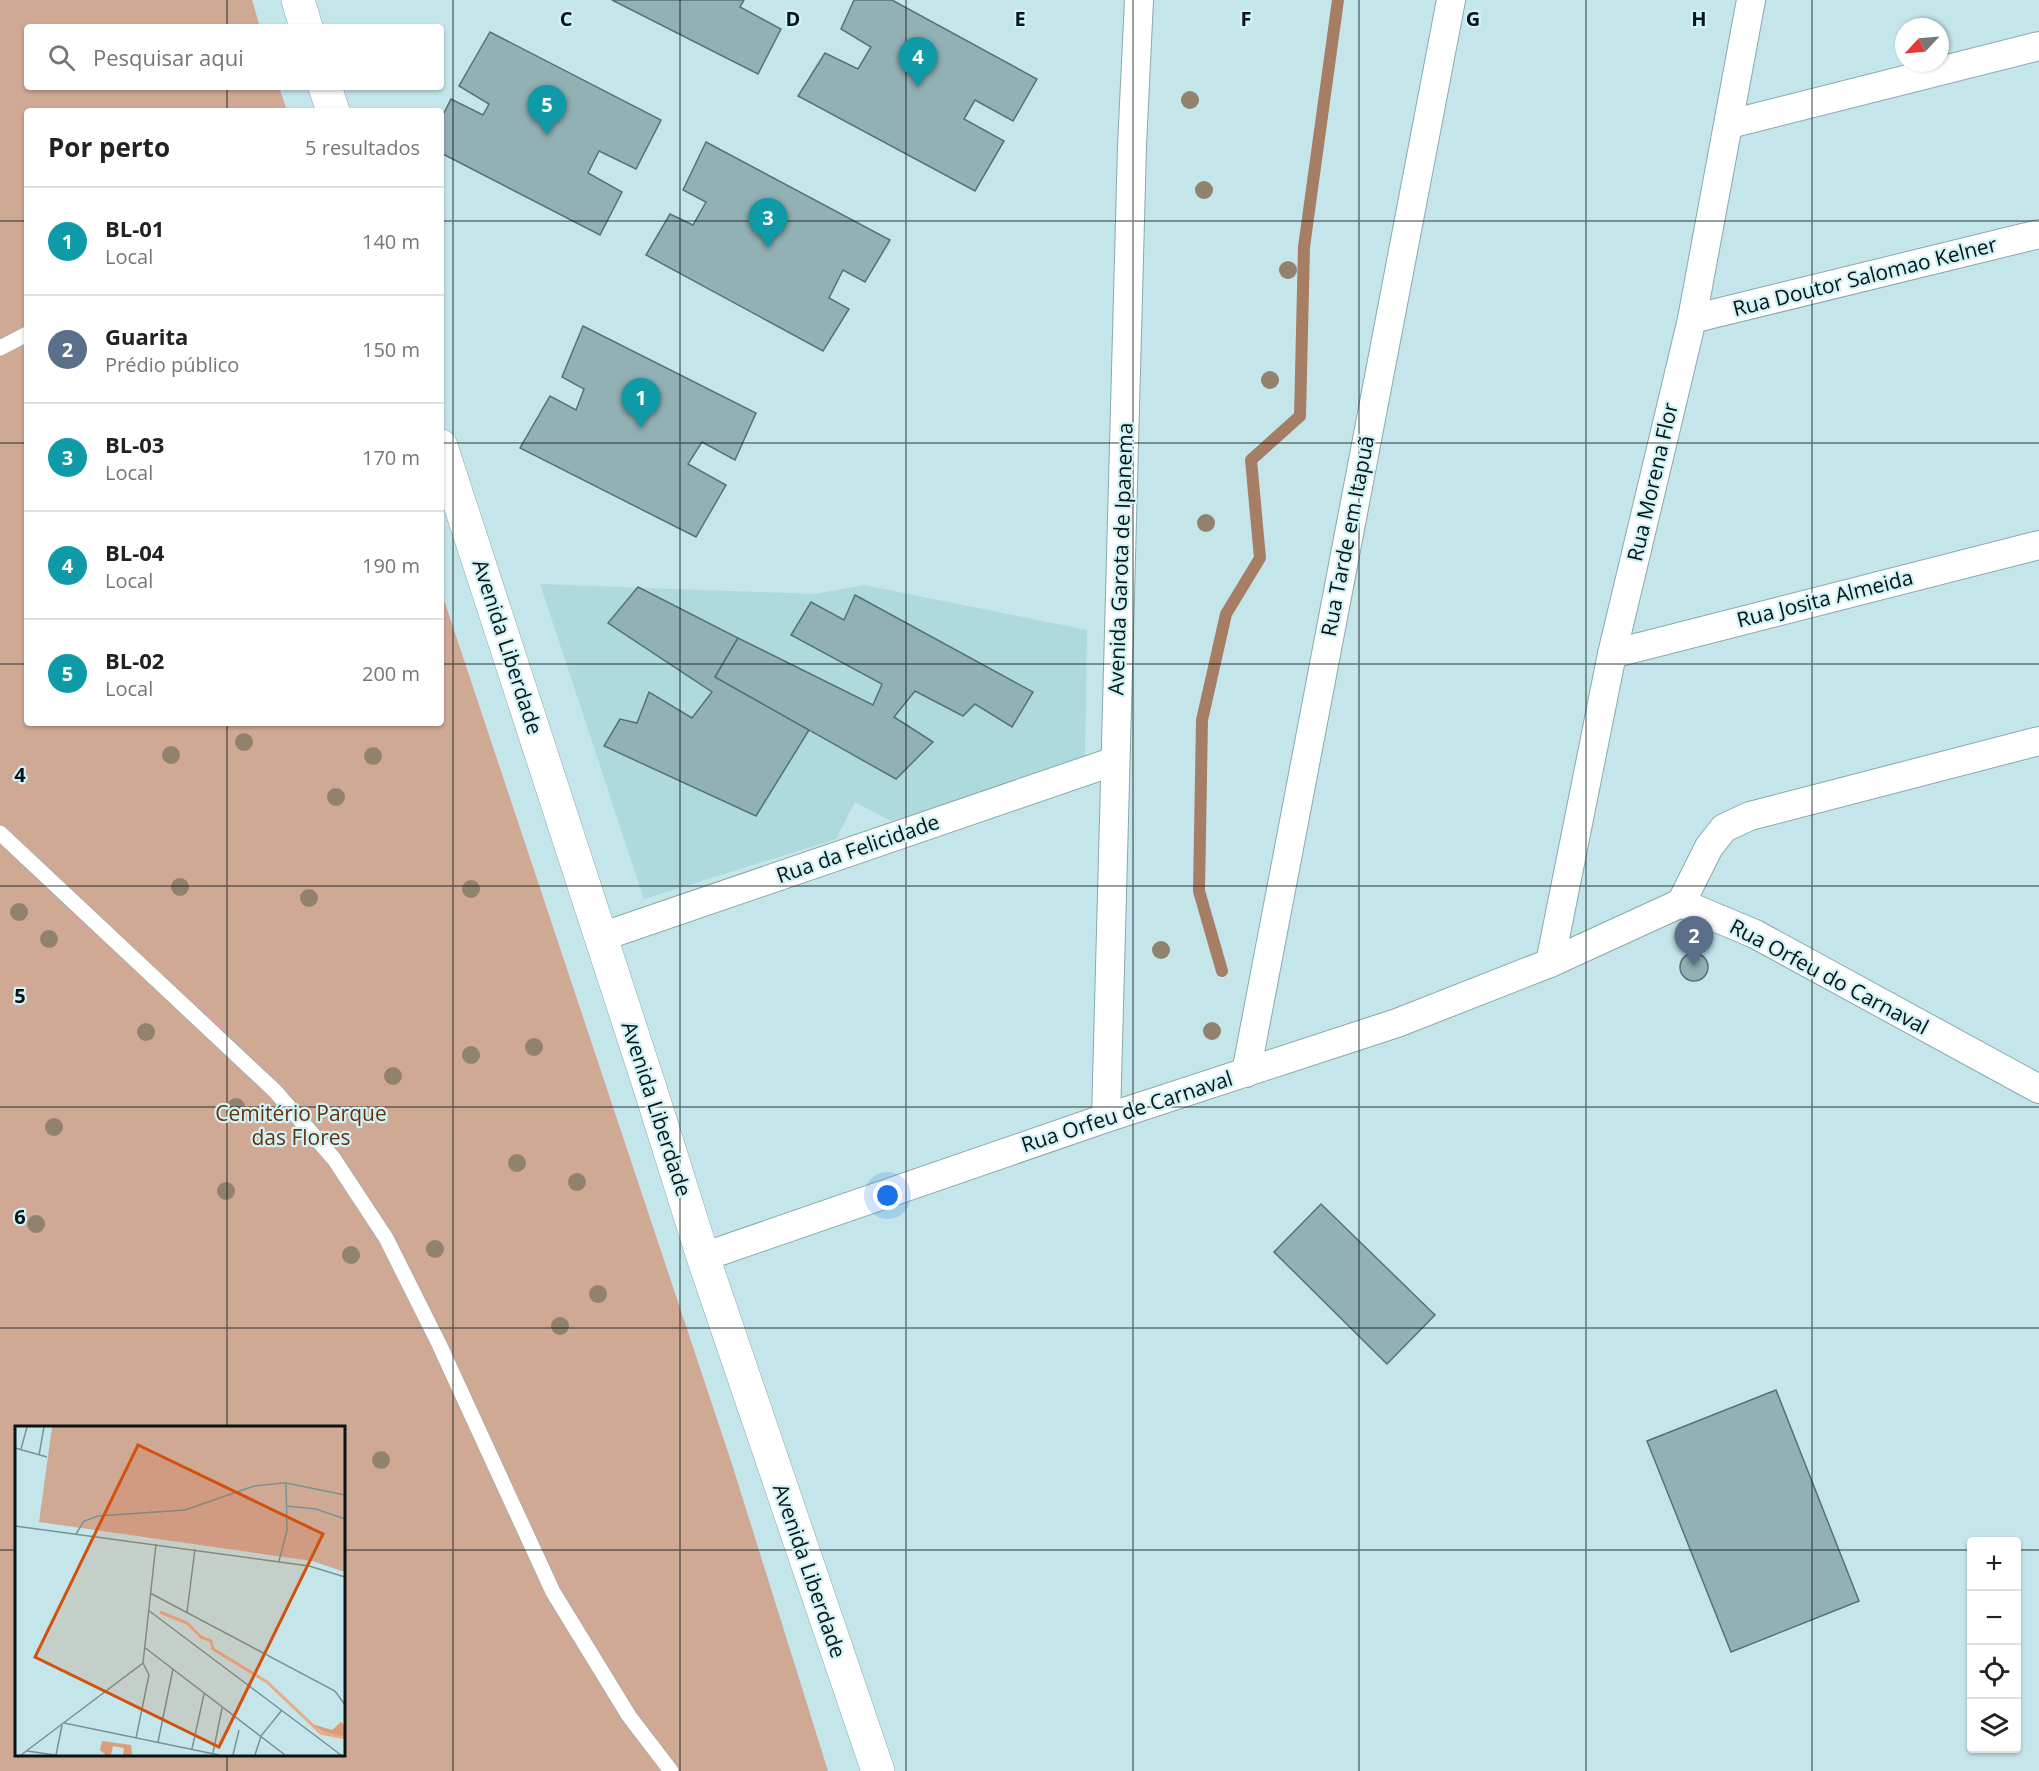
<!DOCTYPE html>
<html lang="pt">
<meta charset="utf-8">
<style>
:root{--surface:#fff;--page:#f2f2f2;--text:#222;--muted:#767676;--line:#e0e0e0;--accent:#111827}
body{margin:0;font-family:"Open Sans",sans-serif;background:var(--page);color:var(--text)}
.controls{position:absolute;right:18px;bottom:18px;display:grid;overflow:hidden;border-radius:6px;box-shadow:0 2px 4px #0004}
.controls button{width:54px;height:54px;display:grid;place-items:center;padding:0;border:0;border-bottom:2px solid var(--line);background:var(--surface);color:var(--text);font:30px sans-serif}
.compass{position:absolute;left:1895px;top:18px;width:54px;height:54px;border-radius:50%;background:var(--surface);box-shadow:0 2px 4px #0004;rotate:244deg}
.you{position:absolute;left:888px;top:1196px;width:21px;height:21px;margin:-15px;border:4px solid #fff;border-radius:50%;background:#1a73e8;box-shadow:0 0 0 9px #1a73e833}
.badge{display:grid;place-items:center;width:39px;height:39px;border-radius:50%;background:var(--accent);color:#fff;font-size:20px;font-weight:700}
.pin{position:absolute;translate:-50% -50px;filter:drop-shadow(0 2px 3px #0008)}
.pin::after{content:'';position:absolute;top:32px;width:21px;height:18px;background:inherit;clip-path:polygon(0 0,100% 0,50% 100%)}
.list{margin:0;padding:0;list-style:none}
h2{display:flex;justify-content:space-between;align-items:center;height:78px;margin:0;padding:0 24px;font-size:26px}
h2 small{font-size:20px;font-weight:400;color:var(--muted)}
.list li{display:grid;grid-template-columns:39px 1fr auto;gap:18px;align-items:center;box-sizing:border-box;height:108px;padding:0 24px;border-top:2px solid var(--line)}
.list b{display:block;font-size:22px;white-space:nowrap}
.list p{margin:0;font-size:20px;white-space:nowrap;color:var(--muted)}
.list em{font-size:20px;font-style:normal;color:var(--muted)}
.icon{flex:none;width:33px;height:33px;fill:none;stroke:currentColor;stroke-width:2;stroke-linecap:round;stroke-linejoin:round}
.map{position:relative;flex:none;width:2039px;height:1771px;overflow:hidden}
.search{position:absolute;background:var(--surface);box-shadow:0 2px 4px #0004;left:24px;top:24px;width:420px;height:66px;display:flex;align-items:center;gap:15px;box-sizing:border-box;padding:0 21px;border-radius:6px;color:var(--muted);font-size:22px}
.panel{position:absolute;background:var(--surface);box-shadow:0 2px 4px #0004;left:24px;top:108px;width:420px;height:618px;border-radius:6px}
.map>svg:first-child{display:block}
.built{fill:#aed9dd}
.green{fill:#d0a994;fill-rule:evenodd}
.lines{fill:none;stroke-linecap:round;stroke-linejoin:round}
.stream{stroke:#a67e66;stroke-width:12}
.building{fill:#91b1b5;stroke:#547376;stroke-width:1.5}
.service-casing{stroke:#89a9ac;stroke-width:16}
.minor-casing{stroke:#89a9ac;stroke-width:30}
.secondary-casing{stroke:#89a9ac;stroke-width:34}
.service{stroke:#fff;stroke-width:15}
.minor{stroke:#fff;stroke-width:28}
.secondary{stroke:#fff;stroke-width:33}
.tree{fill:#91826d}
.grid{fill:none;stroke:#081416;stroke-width:1.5;stroke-opacity:0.55}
.labels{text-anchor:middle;stroke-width:4.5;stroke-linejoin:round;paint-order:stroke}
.street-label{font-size:21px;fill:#081416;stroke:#d1f3f7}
.park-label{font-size:21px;fill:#683007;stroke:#d1f3f7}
.inset-river{fill:none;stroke:#e9ab88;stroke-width:3}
.inset-road{fill:none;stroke:#799295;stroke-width:1.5}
.view{fill:#d2520d;fill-opacity:0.15;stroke:#d2520d;stroke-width:3}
.inset-edge{fill:none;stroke:#081416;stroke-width:3}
.grid-label{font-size:20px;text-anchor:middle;font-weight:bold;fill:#081416;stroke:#d1f3f7;stroke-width:4.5;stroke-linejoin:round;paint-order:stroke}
</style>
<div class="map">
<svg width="2039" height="1771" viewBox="0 0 2039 1771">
<rect width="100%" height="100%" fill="#c4e6ea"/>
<path class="built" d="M 540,584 L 815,594 L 864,585 L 1087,630 L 1085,759 L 891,821 L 855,802 L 836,839 L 644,899 Z"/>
<path class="green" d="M 0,0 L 252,0 L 260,27 L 27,27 L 27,87 L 279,87 L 287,111 L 27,111 L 27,723 L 441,723 L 441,591 L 731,1461 L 828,1771 L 0,1771 ZM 16,1428 L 344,1428 L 344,1754 L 16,1754 Z"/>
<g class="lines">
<path class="stream" d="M 1222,971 L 1199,891 L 1202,720 L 1226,614 L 1260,558 L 1251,460 L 1300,416 L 1304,247 L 1338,0"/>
</g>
<g class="building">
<path d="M 612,0 L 744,0 L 740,7 L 781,29 L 758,74 Z"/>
<path d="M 854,0 L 892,0 L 1037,79 L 1013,121 L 975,100 L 964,119 L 1004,141 L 975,191 L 798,96 L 825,53 L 858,69 L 871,47 L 841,29 Z"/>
<path d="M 490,32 L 661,120 L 636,169 L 599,151 L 588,173 L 622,192 L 600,235 L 441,153 L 441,119 L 451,99 L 483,115 L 489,104 L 459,86 Z"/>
<path d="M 706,142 L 890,240 L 865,282 L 843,270 L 829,298 L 849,309 L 823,351 L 646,255 L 670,214 L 693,225 L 706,202 L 683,190 Z"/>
<path d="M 583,326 L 756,413 L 735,460 L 702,442 L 688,464 L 726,485 L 696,537 L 520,448 L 550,396 L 576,410 L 584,389 L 562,377 Z"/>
<path d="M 638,587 L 738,638 L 715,677 L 809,730 L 756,816 L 604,746 L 620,719 L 637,723 L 649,692 L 692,718 L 712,692 L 608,623 Z"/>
<path d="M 855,595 L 1033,692 L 1012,727 L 975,704 L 963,716 L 915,691 L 894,717 L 933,742 L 896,779 L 715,677 L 738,638 L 873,705 L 882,684 L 791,635 L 811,602 L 844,620 Z"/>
<circle cx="1694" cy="967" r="14"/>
<path d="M 1321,1204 L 1435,1315 L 1387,1364 L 1274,1252 Z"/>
<path d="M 1776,1390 L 1859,1601 L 1731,1652 L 1647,1441 Z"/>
</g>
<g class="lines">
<defs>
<g id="service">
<path d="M 0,348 L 27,334"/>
<path d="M 0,833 L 275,1091 L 334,1159 L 386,1238 L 439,1344 L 553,1592 L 629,1716 L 671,1771"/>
</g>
<g id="minor">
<path d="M 1730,124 L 2039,46"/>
<path d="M 1692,319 L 2039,234"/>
<path d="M 1612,654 L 2039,545"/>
<path d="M 1681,903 L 1709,847 L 1724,828 L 1750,816 L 2039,741"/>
<path d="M 601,937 L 1115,761"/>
<path d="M 1550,963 L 1612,654 L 1692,319 L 1751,0"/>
<path d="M 1246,1073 L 1451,0"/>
<path d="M 1106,1118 L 1132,146 L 1139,0"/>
<path d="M 703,1257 L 1106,1118 L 1397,1023 L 1550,963 L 1681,903 L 1755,934 L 2039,1089"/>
</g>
<g id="secondary">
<path d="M 298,0 L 306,27"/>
<path d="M 325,87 L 333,111"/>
<path d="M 441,446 L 650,1088 L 703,1257 L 878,1771"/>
</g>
</defs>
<use href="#service" class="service-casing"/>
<use href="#minor" class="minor-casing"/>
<use href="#secondary" class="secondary-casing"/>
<use href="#service" class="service"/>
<use href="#minor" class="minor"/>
<use href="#secondary" class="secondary"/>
</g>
<g class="tree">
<circle cx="1190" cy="100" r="9"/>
<circle cx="1204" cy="190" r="9"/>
<circle cx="1288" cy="270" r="9"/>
<circle cx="1270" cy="380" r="9"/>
<circle cx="1206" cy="523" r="9"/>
<circle cx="244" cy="742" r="9"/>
<circle cx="171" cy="755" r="9"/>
<circle cx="373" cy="756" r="9"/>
<circle cx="336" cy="797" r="9"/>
<circle cx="180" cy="887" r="9"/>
<circle cx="471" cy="889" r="9"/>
<circle cx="309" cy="898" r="9"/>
<circle cx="19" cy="912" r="9"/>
<circle cx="49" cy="939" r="9"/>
<circle cx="1161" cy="950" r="9"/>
<circle cx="1212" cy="1031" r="9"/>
<circle cx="146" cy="1032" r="9"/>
<circle cx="534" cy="1047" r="9"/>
<circle cx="471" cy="1055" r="9"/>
<circle cx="393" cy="1076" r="9"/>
<circle cx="236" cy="1107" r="9"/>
<circle cx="54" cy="1127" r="9"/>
<circle cx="517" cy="1163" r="9"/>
<circle cx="577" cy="1182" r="9"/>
<circle cx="226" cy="1191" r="9"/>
<circle cx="36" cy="1224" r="9"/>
<circle cx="435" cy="1249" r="9"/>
<circle cx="351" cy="1255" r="9"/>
<circle cx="598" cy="1294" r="9"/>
<circle cx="560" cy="1326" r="9"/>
<circle cx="381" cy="1460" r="9"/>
</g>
<path class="grid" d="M 227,0 L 227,27M 453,0 L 453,1771M 680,0 L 680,1771M 906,0 L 906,1771M 1133,0 L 1133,1771M 1359,0 L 1359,1771M 1586,0 L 1586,1771M 1812,0 L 1812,1771M 227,87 L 227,111M 0,221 L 27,221M 441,221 L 2039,221M 0,443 L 27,443M 441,443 L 2039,443M 0,664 L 27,664M 441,664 L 2039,664M 227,723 L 227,1428M 0,886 L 2039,886M 0,1107 L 2039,1107M 0,1328 L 2039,1328M 0,1550 L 16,1550M 344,1550 L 1972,1550M 2016,1550 L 2039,1550M 227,1754 L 227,1771"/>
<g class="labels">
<g class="street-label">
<text transform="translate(1865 277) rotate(-14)" y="7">Rua Doutor Salomao Kelner</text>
<text transform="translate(1653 482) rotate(-77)" y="7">Rua Morena Flor</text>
<text transform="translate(1348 536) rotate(-79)" y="7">Rua Tarde em Itapuã</text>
<text transform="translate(1121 559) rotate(-88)" y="7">Avenida Garota de Ipanema</text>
<text transform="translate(1825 599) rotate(-14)" y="7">Rua Josita Almeida</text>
<text transform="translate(507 647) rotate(72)" y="7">Avenida Liberdade</text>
<text transform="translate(858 849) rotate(-19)" y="7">Rua da Felicidade</text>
<text transform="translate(1829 977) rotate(28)" y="7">Rua Orfeu do Carnaval</text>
<text transform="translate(656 1109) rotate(72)" y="7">Avenida Liberdade</text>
<text transform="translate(1127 1112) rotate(-18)" y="7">Rua Orfeu de Carnaval</text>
<text transform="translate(809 1571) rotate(71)" y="7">Avenida Liberdade</text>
</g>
<g class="park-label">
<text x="301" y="1121">Cemitério Parque<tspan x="301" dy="24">das Flores</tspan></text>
</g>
</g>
<g transform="translate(15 1426)">
<rect width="330" height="330" fill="#c4e6ea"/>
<path d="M 37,1 L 330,1 L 330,146 L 297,135 L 24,96 Z" fill="#d0a994"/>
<path d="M 326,296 L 330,300 L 330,311 L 311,308 L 297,298 L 317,304 ZM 87,315 L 116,319 L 117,329 L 108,329 L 109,322 L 98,320 L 96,329 L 91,329 L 85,324 Z" fill="#da9d7a"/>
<path class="inset-river" d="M 145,186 L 172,197 L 186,211 L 196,215 L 198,223 L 252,256 L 306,307 L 330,312"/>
<path class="inset-road" d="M 0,22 L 32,31M 6,23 L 12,1M 24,29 L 29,1M 271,57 L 330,69M 271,80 L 301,83 L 330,93M 0,100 L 294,140 L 330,151M 61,108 L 69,95 L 83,90 L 170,84 L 239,60 L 267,57 L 271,57 L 272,104 L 264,135M 135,167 L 320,265 L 330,279M 133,184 L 326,329M 172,186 L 180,123M 129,221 L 270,329M 49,297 L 204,329M 121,312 L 134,249 L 128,237M 143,316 L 158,243M 177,323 L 189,268M 12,325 L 40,329M 198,327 L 207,282M 6,329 L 128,237 L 141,118M 41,329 L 47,299M 218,329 L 224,304M 240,329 L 246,310 L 267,284"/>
<path class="view" d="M 123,19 L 308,108 L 204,321 L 20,231 Z"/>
<rect width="330" height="330" class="inset-edge"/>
</g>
<g class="grid-label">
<text x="566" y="26">C</text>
<text x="793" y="26">D</text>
<text x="1020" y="26">E</text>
<text x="1246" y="26">F</text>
<text x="1473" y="26">G</text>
<text x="1699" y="26">H</text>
<text x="20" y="782">4</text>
<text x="20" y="1003">5</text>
<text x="20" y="1224">6</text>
</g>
</svg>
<div class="controls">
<button>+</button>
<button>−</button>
<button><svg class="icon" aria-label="locate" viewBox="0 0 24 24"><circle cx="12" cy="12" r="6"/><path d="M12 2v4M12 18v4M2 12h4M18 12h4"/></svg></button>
<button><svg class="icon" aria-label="layers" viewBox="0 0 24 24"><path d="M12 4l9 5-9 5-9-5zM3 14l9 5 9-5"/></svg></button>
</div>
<svg class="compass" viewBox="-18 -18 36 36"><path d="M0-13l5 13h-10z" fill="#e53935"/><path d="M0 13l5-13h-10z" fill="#767676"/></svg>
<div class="you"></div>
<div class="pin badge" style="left:641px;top:428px;background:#0f9aa8">1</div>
<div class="pin badge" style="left:1694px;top:966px;background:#5c6f8a">2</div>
<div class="pin badge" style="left:768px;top:248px;background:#0f9aa8">3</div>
<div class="pin badge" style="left:918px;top:87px;background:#0f9aa8">4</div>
<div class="pin badge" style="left:547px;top:135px;background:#0f9aa8">5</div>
<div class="search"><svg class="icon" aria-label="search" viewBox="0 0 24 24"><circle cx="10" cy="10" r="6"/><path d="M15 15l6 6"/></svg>Pesquisar aqui</div>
<section class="panel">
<h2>Por perto<small>5 resultados</small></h2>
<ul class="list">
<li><span class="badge" style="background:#0f9aa8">1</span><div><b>BL-01</b><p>Local</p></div><em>140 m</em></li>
<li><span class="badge" style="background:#5c6f8a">2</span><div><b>Guarita</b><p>Prédio público</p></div><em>150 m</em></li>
<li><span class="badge" style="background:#0f9aa8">3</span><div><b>BL-03</b><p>Local</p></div><em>170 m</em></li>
<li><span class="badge" style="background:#0f9aa8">4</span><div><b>BL-04</b><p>Local</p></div><em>190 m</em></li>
<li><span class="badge" style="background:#0f9aa8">5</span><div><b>BL-02</b><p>Local</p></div><em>200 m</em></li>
</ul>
</section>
</div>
